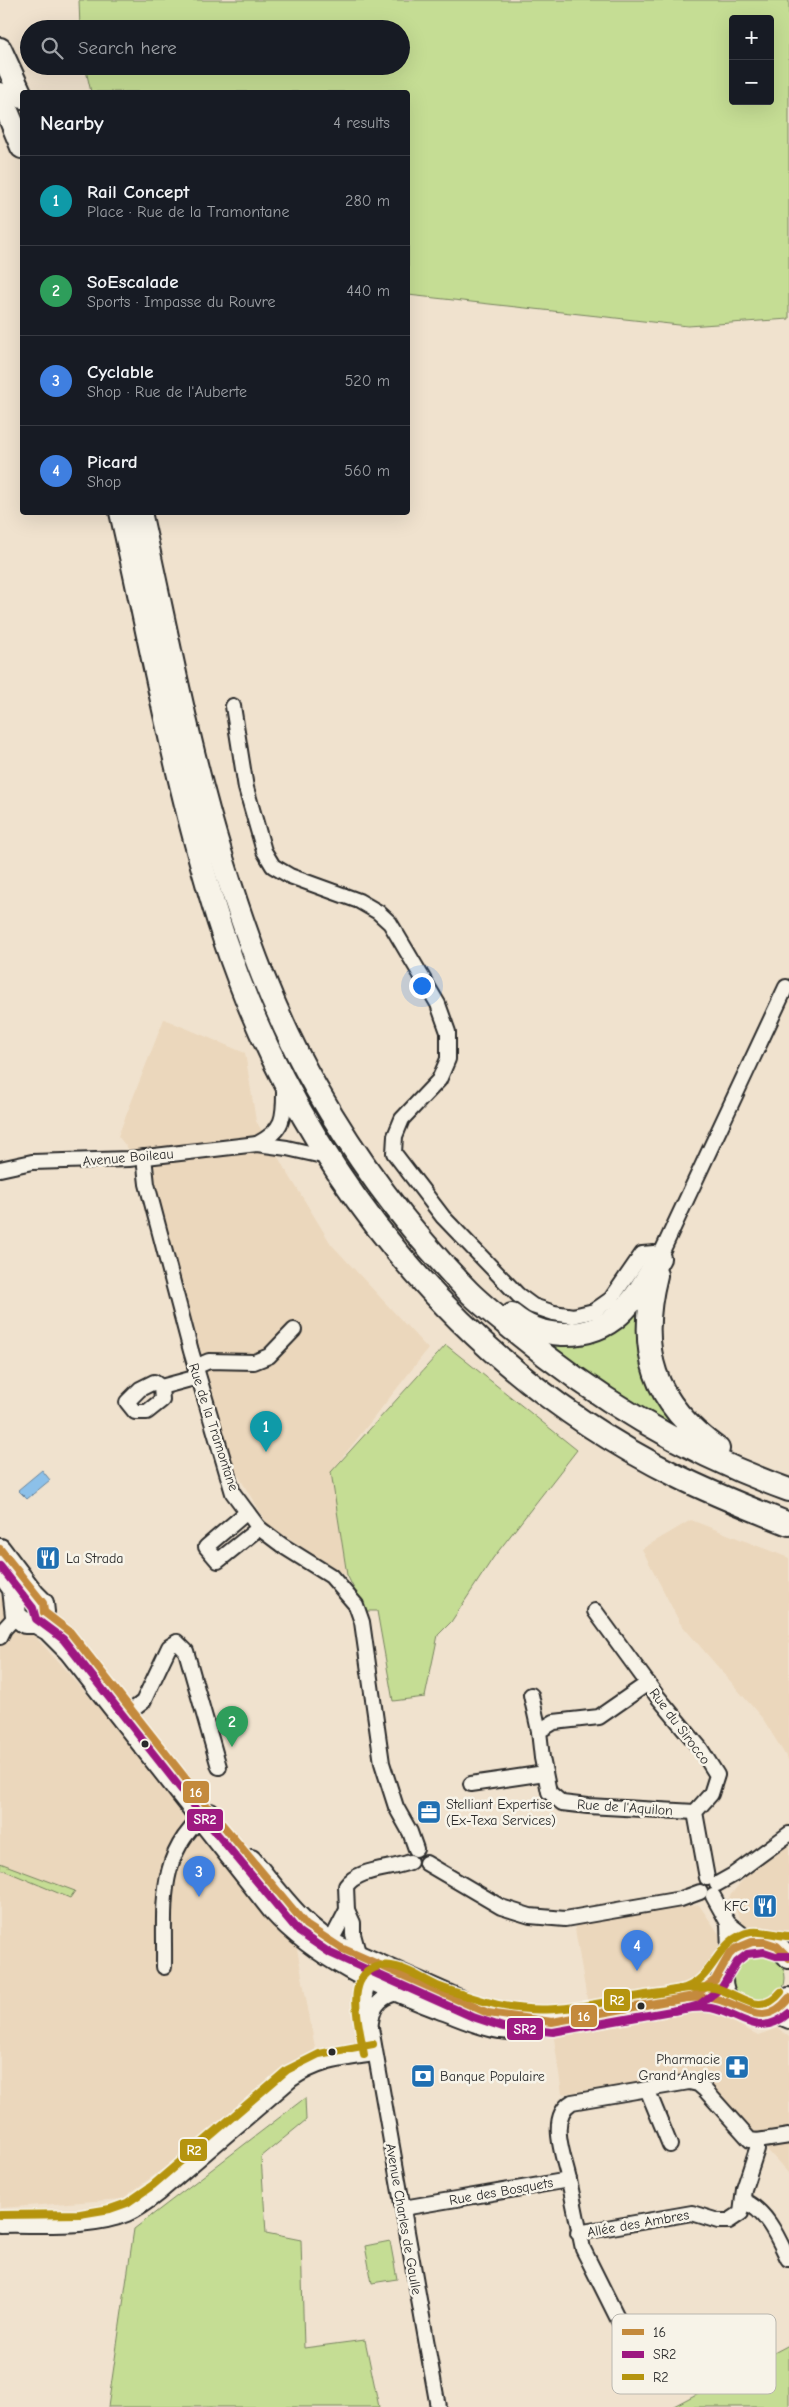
<!DOCTYPE html>
<meta charset="utf-8">
<style>
:root{--surface:#171b24;--page:#242831;--text:#f1f3f6;--muted:#9ea1a6;--line:#363941;--accent:#7c3aed}
body{margin:0;font-family:"Comic Neue",sans-serif;background:var(--page);color:var(--text)}
.controls{position:absolute;right:15px;top:15px;display:grid;overflow:hidden;border-radius:5px;box-shadow:0 5px 20px #0002}
.controls button{width:45px;height:45px;display:grid;place-items:center;padding:0;border:0;border-bottom:1px solid var(--line);background:var(--surface);color:var(--text);font:25px sans-serif}
.you{position:absolute;left:421px;top:985px;width:18px;height:18px;margin:-12px;border:4px solid #fff;border-radius:50%;background:#1a73e8;box-shadow:0 0 0 8px #1a73e833}
.badge{display:grid;place-items:center;width:32px;height:32px;border-radius:50%;background:var(--accent);color:#fff;font-size:16px;font-weight:700}
.pin{position:absolute;translate:-50% -41px;filter:drop-shadow(0 1px 2px #0008)}
.pin::after{content:'';position:absolute;top:26px;width:18px;height:15px;background:inherit;clip-path:polygon(0 0,100% 0,50% 100%)}
.list{margin:0;padding:0;list-style:none}
h2{display:flex;justify-content:space-between;align-items:center;height:65px;margin:0;padding:0 20px;font-size:21px}
h2 small{font-size:16px;font-weight:400;color:var(--muted)}
.list li{display:grid;grid-template-columns:32px 1fr auto;gap:15px;align-items:center;box-sizing:border-box;height:90px;padding:0 20px;border-top:1px solid var(--line)}
.list b{display:block;font-size:19px;white-space:nowrap}
.list p{margin:0;font-size:16px;white-space:nowrap;color:var(--muted)}
.list em{font-size:16px;font-style:normal;color:var(--muted)}
.icon{flex:none;width:28px;height:28px;fill:none;stroke:currentColor;stroke-width:2;stroke-linecap:round;stroke-linejoin:round}
.map{position:relative;flex:none;width:789px;height:2407px;overflow:hidden}
.search{position:absolute;background:var(--surface);box-shadow:0 5px 20px #0002;left:20px;top:20px;width:390px;height:55px;display:flex;align-items:center;gap:12px;box-sizing:border-box;padding:0 18px;border-radius:28px;color:var(--muted);font-size:19px}
.panel{position:absolute;background:var(--surface);box-shadow:0 5px 20px #0002;left:20px;top:90px;width:390px;height:425px;border-radius:5px}
.map>svg:first-child{display:block}
.built{fill:#ebd7bc}
.green{fill:#c5dd94;stroke:#788460;fill-rule:evenodd}
.water{fill:#8cc0e9;stroke:#65849d}
.lines{fill:none;stroke-linecap:round;stroke-linejoin:round}
.minor-casing{stroke:#2b2b2b;stroke-width:18}
.secondary-casing{stroke:#2b2b2b;stroke-width:24}
.primary-casing{stroke:#2b2b2b;stroke-width:26}
.minor{stroke:#f7f3e8;stroke-width:14}
.secondary{stroke:#f7f3e8;stroke-width:20}
.primary{stroke:#f7f3e8;stroke-width:22}
.bus-1-casing{stroke:#f7f3e8;stroke-width:11}
.bus-2-casing{stroke:#f7f3e8;stroke-width:11}
.bus-3-casing{stroke:#f7f3e8;stroke-width:11}
.bus-1{stroke:#c48a3c;stroke-width:8}
.bus-2{stroke:#9e1981;stroke-width:8}
.bus-3{stroke:#b5940f;stroke-width:8}
.bus-dot{fill:#2b2b2b;stroke:#f7f3e8;stroke-width:2}
.labels{text-anchor:middle;stroke-width:5;stroke-linejoin:round;paint-order:stroke}
.street-label{font-size:14px;fill:#2b2b2b;stroke:#f7f3e8}
.poi-label{font-size:14px;fill:#2b2b2b;stroke:#f7f3e8;text-anchor:start}
.key{fill:#f7f3e8;stroke:#bab7af;stroke-width:1}
.key-label{font-size:14px;fill:#2b2b2b}
.line-badge{stroke:#f7f3e8;stroke-width:2}
.badge-label{font-size:14px;text-anchor:middle;font-weight:bold;fill:#fff}
</style>
<div class="map">
<svg width="789" height="2407" viewBox="0 0 789 2407">
<rect width="100%" height="100%" fill="#f0e2ce"/>
<filter id="ink" filterUnits="userSpaceOnUse"><feTurbulence type="fractalNoise" baseFrequency=".02" numOctaves="2"/><feDisplacementMap in="SourceGraphic" scale="10" xChannelSelector="R" yChannelSelector="G"/><feConvolveMatrix kernelMatrix="1 2 1 2 8 2 1 2 1" color-interpolation-filters="sRGB"/></filter>
<g filter="url(#ink)">
<g class="built">
<path d="M 164,1019 L 245,1053 L 256,1121 L 331,1244 L 428,1349 L 331,1472 L 347,1576 L 267,1524 L 232,1465 L 154,1181 L 118,1136 Z"/>
<path d="M 691,1520 L 789,1558 L 789,1761 L 763,1719 L 680,1623 L 642,1549 Z"/>
<path d="M 0,1597 L 129,1741 L 296,1943 L 316,2053 L 263,2095 L 122,2199 L 0,2208 Z"/>
<path d="M 789,1822 L 789,1934 L 744,1926 L 729,1897 Z"/>
<path d="M 699,1905 L 719,1934 L 719,1950 L 713,1964 L 699,1981 L 588,2005 L 574,1923 Z"/>
<path d="M 691,2013 L 715,2013 L 758,2035 L 778,2028 L 789,2037 L 789,2174 L 701,2076 L 667,2078 L 562,2094 L 554,2038 Z"/>
</g>
<g class="green">
<path d="M 79,0 L 789,0 L 789,319 L 688,326 L 408,295 L 408,92 L 91,92 L 85,66 L 401,66 L 401,29 L 80,29 ZM 733,19 L 770,19 L 770,101 L 733,101 Z"/>
<path d="M 643,1298 L 642,1315 L 690,1435 L 636,1407 L 530,1335 L 552,1340 Z"/>
<path d="M 446,1345 L 577,1450 L 493,1558 L 451,1622 L 438,1635 L 425,1697 L 393,1701 L 377,1611 L 365,1611 L 347,1575 L 331,1472 Z"/>
<path d="M 0,1863 L 75,1891 L 70,1898 L 1,1869 L 0,1870 Z"/>
<circle cx="758" cy="1978" r="27"/>
<path d="M 305,2098 L 306,2120 L 261,2157 L 266,2233 L 301,2240 L 304,2348 L 365,2340 L 379,2407 L 108,2407 L 134,2229 Z"/>
<path d="M 390,2241 L 397,2279 L 372,2283 L 365,2246 Z"/>
<path d="M 789,2345 L 789,2407 L 672,2407 Z"/>
</g>
<path class="water" d="M 42,1470 L 50,1480 L 27,1499 L 18,1490 Z"/>
<g class="lines">
<defs>
<g id="minor">
<path d="M 233,706 L 246,788 L 264,851 L 273,866 L 290,876 L 359,901 L 378,912 L 390,923 L 438,1004 L 448,1032 L 448,1059 L 439,1080 L 402,1119 L 395,1136 L 394,1153 L 443,1217 L 518,1295 L 533,1306 L 554,1313 L 573,1316 L 594,1311 L 611,1299 L 642,1254 L 654,1253 L 659,1258 L 786,987"/>
<path d="M 257,1144 C 286,1129 284,1115 284,1086"/>
<path d="M 144,1157 L 147,1184 L 191,1351 L 233,1493 L 259,1528 L 283,1546 L 331,1576 L 356,1605 L 362,1622 L 382,1763 L 396,1807 L 410,1832 L 416,1849"/>
<path d="M 0,1169 L 32,1162 L 129,1159 L 257,1144 L 287,1148 L 327,1157"/>
<path d="M 195,1367 L 209,1361 L 254,1362 L 269,1356 L 294,1330"/>
<path d="M 161,1387 L 162,1400 L 147,1412 L 135,1412 L 127,1402 L 140,1389 L 154,1382 L 161,1387 L 198,1377"/>
<path d="M 247,1512 L 206,1547 L 218,1561 L 259,1528"/>
<path d="M 595,1611 L 657,1696 L 700,1748 L 717,1775 L 711,1794 L 695,1812 L 707,1878"/>
<path d="M 0,1637 L 4,1629 L 16,1616"/>
<path d="M 648,1683 L 599,1717 L 554,1722 L 539,1731 L 542,1758 L 549,1792 L 562,1803 L 588,1806 L 695,1812"/>
<path d="M 531,1695 L 539,1731"/>
<path d="M 122,1718 L 143,1702 L 169,1647 L 177,1642 L 186,1651 L 219,1767"/>
<path d="M 471,1784 L 545,1773"/>
<path d="M 426,1863 L 501,1907 L 530,1916 L 565,1919 L 681,1899 L 700,1892"/>
<path d="M 717,1884 L 733,1875 L 789,1834"/>
<path d="M 713,1896 L 728,1923 L 752,1942"/>
<path d="M 728,1923 L 729,1955"/>
<path d="M 331,1950 L 332,1939 L 347,1910"/>
<path d="M 359,1956 L 353,1934 L 353,1923 L 347,1910 L 346,1886 C 359,1868 390,1870 410,1862"/>
<path d="M 164,1967 C 165,1908 155,1850 211,1811"/>
<path d="M 379,1977 L 367,1986 L 365,1994 L 438,2407"/>
<path d="M 770,2013 L 789,2021"/>
<path d="M 371,2022 C 373,2004 383,1995 401,1992"/>
<path d="M 647,2089 L 670,2145"/>
<path d="M 569,2180 C 564,2157 547,2117 572,2102 L 689,2082 L 698,2084 L 705,2090 L 750,2140 L 757,2141 L 789,2136"/>
<path d="M 744,2201 C 767,2211 778,2238 788,2259"/>
<path d="M 403,2208 L 569,2180 L 583,2249 L 646,2375"/>
<path d="M 0,2225 C 38,2224 91,2229 127,2214 C 139,2209 149,2201 159,2193 L 292,2079 C 320,2060 342,2059 374,2054"/>
<path d="M 578,2233 L 692,2213 L 718,2221 L 729,2221 L 741,2213 L 744,2189 L 757,2149 L 757,2141"/>
</g>
<g id="secondary">
<path d="M 0,1549 L 34,1594 L 43,1603 L 44,1612 L 36,1623 L 25,1623 L 16,1616 L 13,1589 L 0,1571"/>
<path d="M 36,1623 L 48,1630 L 70,1652 L 273,1910 C 318,1959 377,1984 439,2008 C 459,2015 479,2025 500,2028 C 518,2031 535,2027 552,2022 L 694,1996 L 732,2004"/>
<path d="M 251,1860 C 278,1892 303,1930 341,1948 L 484,2011"/>
<path d="M 789,1958 C 782,1949 772,1942 760,1942 C 711,1942 709,2011 756,2015 C 769,2015 782,2009 789,1998"/>
</g>
<g id="primary">
<path d="M 0,49 L 22,97"/>
<path d="M 0,94 L 22,147"/>
<path d="M 121,512 C 154,655 178,799 224,938 C 300,1166 459,1368 677,1476 C 713,1494 751,1509 789,1524"/>
<path d="M 140,512 C 166,627 187,745 222,858 C 246,936 275,1017 316,1088 C 358,1162 409,1230 468,1291 C 483,1306 500,1319 516,1332 C 597,1399 689,1454 789,1490"/>
<path d="M 656,1275 C 637,1351 653,1403 718,1449"/>
<path d="M 512,1315 C 527,1328 543,1333 562,1334 C 616,1336 635,1299 659,1258"/>
</g>
</defs>
<use href="#minor" class="minor-casing"/>
<use href="#secondary" class="secondary-casing"/>
<use href="#primary" class="primary-casing"/>
<use href="#minor" class="minor"/>
<use href="#secondary" class="secondary"/>
<use href="#primary" class="primary"/>
<defs>
<g id="bus-1">
<path d="M 0,1549 L 43,1603 L 44,1612"/>
<path d="M 44,1612 L 70,1632 L 211,1811 L 306,1925 L 341,1948 L 488,2013 L 552,2022 L 694,1996 L 715,1980 L 729,1955 L 735,1949 L 752,1942 L 765,1942 L 777,1946 L 789,1958"/>
<path d="M 670,2001 C 685,1998 701,1996 716,1999 C 744,2005 764,2030 789,1998"/>
</g>
<g id="bus-2">
<path d="M 0,1566 L 33,1608 L 36,1619 L 63,1639 L 203,1817 L 299,1932 L 330,1953 L 473,2017 L 503,2027 L 553,2032 L 688,2008 L 699,2005 L 722,1987 L 737,1962 L 747,1954 L 764,1952 L 776,1956 L 789,1956"/>
<path d="M 672,2011 C 685,2009 698,2006 711,2008 C 741,2014 758,2040 789,2013"/>
</g>
<g id="bus-3">
<path d="M 669,1991 C 684,1988 699,1986 715,1988 C 739,1993 760,2019 781,1992"/>
<path d="M 364,2055 C 361,2032 345,1985 370,1970 C 393,1956 420,1979 440,1987 C 453,1992 467,1996 480,2000 C 533,2017 576,2008 629,1998 C 648,1994 667,1993 685,1988 C 715,1978 717,1938 751,1932 C 764,1930 776,1936 789,1936"/>
<path d="M 0,2215 L 80,2214 L 110,2209 L 127,2203 L 153,2185 L 287,2070 L 319,2054 L 373,2044"/>
</g>
</defs>
<use href="#bus-1" class="bus-1-casing"/>
<use href="#bus-2" class="bus-2-casing"/>
<use href="#bus-3" class="bus-3-casing"/>
<use href="#bus-1" class="bus-1"/>
<use href="#bus-2" class="bus-2"/>
<use href="#bus-3" class="bus-3"/>
</g>
</g>
<defs>
<symbol id="restaurant-square" viewBox="-11 -11 22 22"><rect x="-9" y="-9" width="18" height="18" rx="4" fill="#1f6fb2" stroke="#f7f3e8"/><path d="M-5-6h1v4h1v-4h1v4h1v-4h1v5L-1.5 .5V6h-2V.5L-5-1ZM5-6V6H3V1.5H1.5Q1.5-4 5-6Z" fill="#fff"/></symbol>
<symbol id="office-square" viewBox="-11 -11 22 22"><rect x="-9" y="-9" width="18" height="18" rx="4" fill="#1f6fb2" stroke="#f7f3e8"/><path d="M-6-3h4V-5.5h4V-3h4V5H-6ZM-1-4.5V-3h2v-1.5ZM-6 0V1H6V0Z" fill="#fff"/></symbol>
<symbol id="pharmacy-square" viewBox="-11 -11 22 22"><rect x="-9" y="-9" width="18" height="18" rx="4" fill="#1f6fb2" stroke="#f7f3e8"/><path d="M-2-6h4v4h4v4h-4v4h-4v-4h-4v-4h4Z" fill="#fff"/></symbol>
<symbol id="bank-square" viewBox="-11 -11 22 22"><rect x="-9" y="-9" width="18" height="18" rx="4" fill="#1f6fb2" stroke="#f7f3e8"/><path d="M-6-4H6V4H-6ZM0-2.3a2.3 2.3 0 1 0 0 4.6a2.3 2.3 0 1 0 0-4.6Z" fill="#fff"/></symbol>
</defs>
<g fill-rule="evenodd">
<use href="#restaurant-square" x="34" y="1544" width="28" height="28"/>
<use href="#office-square" x="415" y="1798" width="28" height="28"/>
<use href="#restaurant-square" x="751" y="1892" width="28" height="28"/>
<use href="#pharmacy-square" x="723" y="2053" width="28" height="28"/>
<use href="#bank-square" x="409" y="2062" width="28" height="28"/>
</g>
<g class="bus-dot">
<circle cx="145" cy="1744" r="4.5"/>
<circle cx="641" cy="2006" r="4.5"/>
<circle cx="332" cy="2052" r="4.5"/>
</g>
<g class="labels">
<g class="street-label">
<text transform="translate(128 1157) rotate(-5)" y="5">Avenue Boileau</text>
<text transform="translate(214 1427) rotate(72)" y="5">Rue de la Tramontane</text>
<text transform="translate(680 1726) rotate(53)" y="5">Rue du Sirocco</text>
<text transform="translate(625 1807) rotate(4)" y="5">Rue de l'Aquilon</text>
<text transform="translate(501 2191) rotate(-10)" y="5">Rue des Bosquets</text>
<text transform="translate(404 2219) rotate(80)" y="5">Avenue Charles de Gaulle</text>
<text transform="translate(638 2223) rotate(-10)" y="5">Allée des Ambres</text>
</g>
<g class="poi-label">
<text x="66" y="1563">La Strada</text>
<text x="446" y="1809">Stelliant Expertise<tspan x="446" dy="16">(Ex-Texa Services)</tspan></text>
<text x="748" y="1911" text-anchor="end">KFC</text>
<text x="720" y="2064" text-anchor="end">Pharmacie<tspan x="720" dy="16">Grand Angles</tspan></text>
<text x="440" y="2081">Banque Populaire</text>
</g>
</g>
<rect x="612" y="2314" width="164" height="80" rx="8" class="key"/>
<rect x="622" y="2329" width="22" height="6" fill="#c48a3c"/>
<rect x="622" y="2351" width="22" height="7" fill="#9e1981"/>
<rect x="622" y="2374" width="22" height="6" fill="#b5940f"/>
<g class="key-label">
<text x="653" y="2337">16</text>
<text x="653" y="2359">SR2</text>
<text x="653" y="2382">R2</text>
</g>
<g class="line-badge">
<rect x="182" y="1780" width="28" height="24" rx="5" fill="#c48a3c"/>
<rect x="186" y="1808" width="38" height="24" rx="5" fill="#9e1981"/>
<rect x="603" y="1988" width="28" height="24" rx="5" fill="#b5940f"/>
<rect x="570" y="2004" width="28" height="24" rx="5" fill="#c48a3c"/>
<rect x="506" y="2017" width="38" height="24" rx="5" fill="#9e1981"/>
<rect x="179" y="2138" width="29" height="24" rx="5" fill="#b5940f"/>
</g>
<g class="badge-label">
<text x="196" y="1797">16</text>
<text x="205" y="1824">SR2</text>
<text x="617" y="2005">R2</text>
<text x="584" y="2021">16</text>
<text x="525" y="2034">SR2</text>
<text x="194" y="2155">R2</text>
</g>
</svg>
<div class="controls">
<button>+</button>
<button>−</button>
</div>
<div class="you"></div>
<div class="pin badge" style="left:266px;top:1452px;background:#0f9aa8">1</div>
<div class="pin badge" style="left:232px;top:1747px;background:#2e9e5b">2</div>
<div class="pin badge" style="left:199px;top:1897px;background:#3f7fe0">3</div>
<div class="pin badge" style="left:637px;top:1971px;background:#3f7fe0">4</div>
<div class="search"><svg class="icon" aria-label="search" viewBox="0 0 24 24"><circle cx="10" cy="10" r="6"/><path d="M15 15l6 6"/></svg>Search here</div>
<section class="panel">
<h2>Nearby<small>4 results</small></h2>
<ul class="list">
<li><span class="badge" style="background:#0f9aa8">1</span><div><b>Rail Concept</b><p>Place · Rue de la Tramontane</p></div><em>280 m</em></li>
<li><span class="badge" style="background:#2e9e5b">2</span><div><b>SoEscalade</b><p>Sports · Impasse du Rouvre</p></div><em>440 m</em></li>
<li><span class="badge" style="background:#3f7fe0">3</span><div><b>Cyclable</b><p>Shop · Rue de l'Auberte</p></div><em>520 m</em></li>
<li><span class="badge" style="background:#3f7fe0">4</span><div><b>Picard</b><p>Shop</p></div><em>560 m</em></li>
</ul>
</section>
</div>
